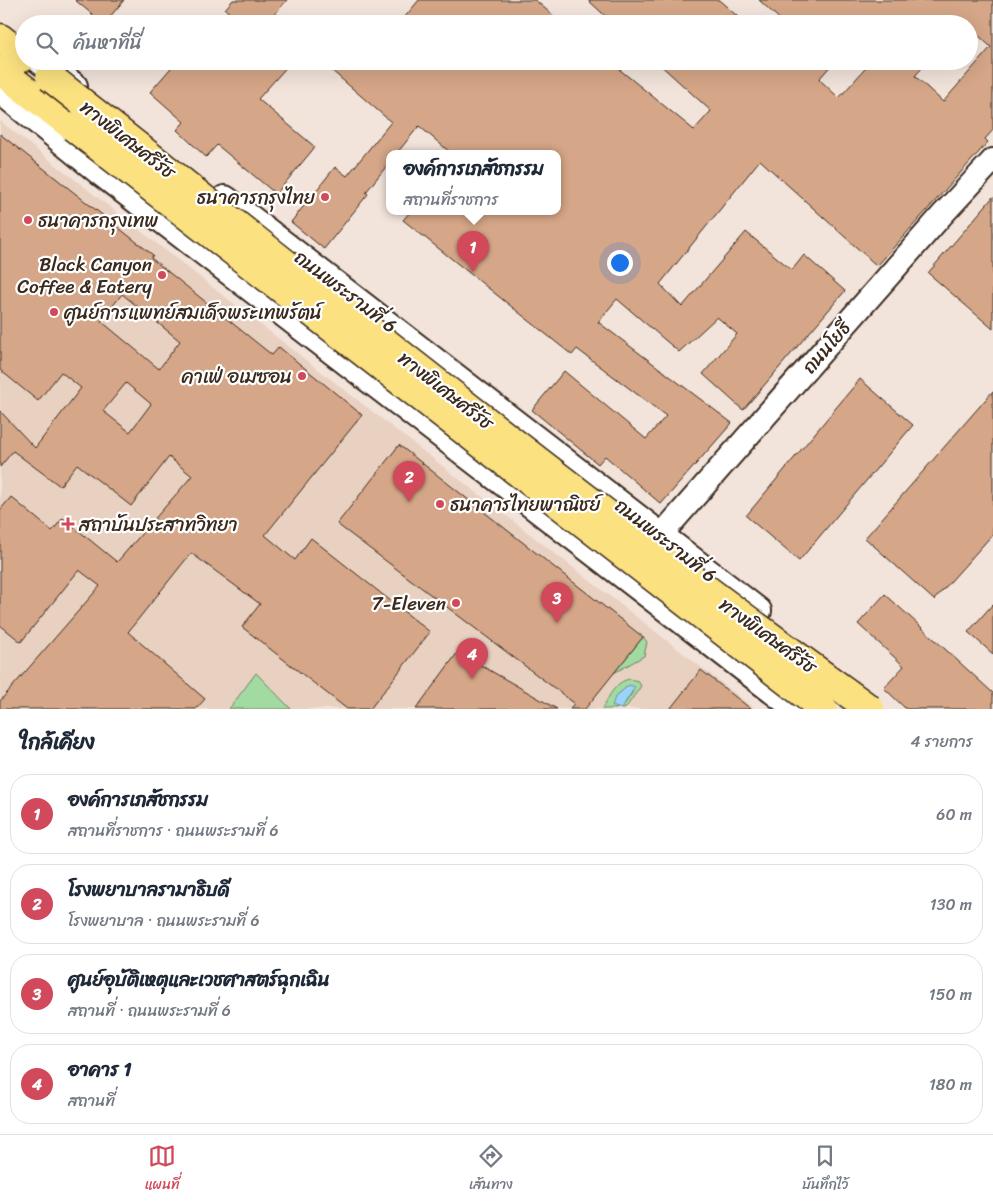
<!DOCTYPE html>
<html lang="th">
<meta charset="utf-8">
<style>
:root{--surface:#fff;--page:#f2f2f3;--text:#1f2937;--muted:#747a83;--line:#e0e1e3;--accent:#d1495b}
body{margin:0;font-family:Sriracha,"Playpen Sans Thai",sans-serif;background:var(--page);color:var(--text)}
.you{position:absolute;left:619px;top:262px;width:18px;height:18px;margin:-12px;border:4px solid #fff;border-radius:50%;background:#1a73e8;box-shadow:0 0 0 8px #1a73e833}
.badge{display:grid;place-items:center;width:32px;height:32px;border-radius:50%;background:var(--accent);color:#fff;font-size:16px;font-weight:700}
.pin{position:absolute;translate:-50% -41px;filter:drop-shadow(0 1px 2px #0008)}
.pin::after{content:'';position:absolute;top:26px;width:18px;height:15px;background:inherit;clip-path:polygon(0 0,100% 0,50% 100%)}
.popup{position:absolute;left:386px;top:150px;width:175px;height:65px;box-sizing:border-box;display:grid;place-content:center;border-radius:10px;background:var(--surface);filter:drop-shadow(0 1px 4px #0005);font-size:16px;white-space:nowrap;color:var(--muted)}
.popup b{font-size:19px;color:var(--text)}
.popup::after{content:'';position:absolute;left:50%;top:100%;margin-left:-10px;border:10px solid transparent;border-top-color:var(--surface)}
.list{margin:0;padding:0;list-style:none}
h2{display:flex;justify-content:space-between;align-items:center;height:65px;margin:0;padding:0 20px;font-size:21px}
h2 small{font-size:16px;font-weight:400;color:var(--muted)}
.list li{display:grid;grid-template-columns:32px 1fr auto;gap:15px;align-items:center;box-sizing:border-box;height:80px;margin:0 10px 10px;padding:0 10px;border:1px solid var(--line);border-radius:20px}
.list b{display:block;font-size:19px;white-space:nowrap}
.list p{margin:0;font-size:16px;white-space:nowrap;color:var(--muted)}
.list em{font-size:16px;font-style:normal;color:var(--muted)}
.icon{flex:none;width:28px;height:28px;fill:none;stroke:currentColor;stroke-width:2;stroke-linecap:round;stroke-linejoin:round}
.map{position:relative;flex:none;width:993px;height:709px;overflow:hidden}
.search{position:absolute;background:var(--surface);box-shadow:0 5px 20px #0002;left:15px;right:15px;top:15px;height:55px;display:flex;align-items:center;gap:12px;box-sizing:border-box;padding:0 18px;border-radius:28px;color:var(--muted);font-size:19px}
.sheet{height:425px;background:var(--surface)}
nav{display:flex;justify-content:space-around;align-items:center;box-sizing:border-box;height:70px;border-top:1px solid var(--line);background:var(--surface);font-size:14px;color:var(--muted)}
nav a{display:grid;justify-items:center;gap:2px}
nav .on{color:var(--accent)}
.map>svg:first-child{display:block}
.built{fill:#e9d1c2}
.green{fill:#a1dba1;stroke:#6e8260}
.water{fill:#9bd4fb;stroke:#7590a3}
.building{fill:#d5a687;stroke:#3b2a1e;fill-rule:evenodd}
.lines{fill:none;stroke-linecap:round;stroke-linejoin:round}
.tertiary-casing{stroke:#3b2a1e;stroke-width:26}
.secondary-casing{stroke:#3b2a1e;stroke-width:30}
.motorway-casing{stroke:#3b2a1e;stroke-width:31}
.tertiary{stroke:#fff;stroke-width:22}
.secondary{stroke:#fff;stroke-width:26}
.motorway{stroke:#fbe180;stroke-width:28}
.motorway-bridge-casing{stroke:#3b2a1e;stroke-width:31;stroke-linecap:butt}
.motorway-bridge{stroke:#fbe180;stroke-width:28}
.poi-dot{fill:#d1495b;stroke:#fff;stroke-width:2}
.labels{text-anchor:middle;stroke-width:4.5;stroke-linejoin:round;paint-order:stroke}
.street-label{font-size:19px;fill:#3b2a1e;stroke:#fff}
.poi-label{font-size:19px;fill:#3b2a1e;stroke:#fff;text-anchor:end}
</style>
<div class="map">
<svg width="993" height="709" viewBox="0 0 993 709">
<rect width="100%" height="100%" fill="#f2e4db"/>
<filter id="ink" filterUnits="userSpaceOnUse"><feTurbulence type="fractalNoise" baseFrequency=".02" numOctaves="2"/><feDisplacementMap in="SourceGraphic" scale="10" xChannelSelector="R" yChannelSelector="G"/><feConvolveMatrix kernelMatrix="1 2 1 2 8 2 1 2 1" color-interpolation-filters="sRGB"/></filter>
<g filter="url(#ink)">
<path class="built" d="M 0,121 L 279,339 L 755,709 L 0,709 Z"/>
<g class="green">
<path d="M 643,637 L 647,642 L 644,656 L 614,673 Z"/>
<path d="M 256,673 L 291,709 L 229,709 Z"/>
<path d="M 630,679 L 638,681 L 641,686 L 625,709 L 621,709 L 633,692 L 629,685 L 615,697 L 617,709 L 602,709 C 609,697 615,681 630,679 Z"/>
</g>
<path class="water" d="M 629,685 L 635,687 L 621,709 L 612,706 L 615,697 Z"/>
<g class="building">
<path d="M 75,0 L 124,0 L 104,24 Z"/>
<path d="M 233,0 L 287,0 L 266,24 L 242,24 L 225,9 Z"/>
<path d="M 419,0 L 535,0 L 563,24 L 399,24 Z"/>
<path d="M 588,0 L 719,0 L 746,24 L 614,24 Z"/>
<path d="M 759,0 L 993,0 L 993,130 L 985,139 L 988,142 L 877,266 L 760,160 L 660,284 L 682,307 L 746,232 L 792,270 L 804,255 L 845,291 L 743,410 L 703,374 L 737,334 L 717,317 L 679,352 L 617,299 L 598,322 L 732,423 L 661,504 L 605,456 L 598,464 L 532,410 L 564,371 L 646,439 L 666,416 L 577,349 L 572,355 L 403,220 L 411,211 L 557,211 L 557,153 L 451,153 L 419,126 L 397,153 L 389,153 L 389,163 L 366,192 L 368,194 L 324,249 L 291,222 L 335,167 L 347,176 L 391,122 L 330,69 L 337,61 L 609,61 L 694,130 L 711,111 L 656,61 L 835,61 L 819,79 L 839,98 L 872,61 L 928,61 L 915,76 L 943,102 L 991,47 L 969,27 L 969,24 L 785,24 Z"/>
<path d="M 177,61 L 292,61 L 258,99 L 315,147 L 276,194 L 217,145 L 206,157 L 177,130 L 184,122 L 150,92 Z"/>
<path d="M 0,134 L 153,255 L 151,258 L 272,355 L 279,347 L 362,415 L 265,535 L 295,560 L 311,538 L 430,632 L 370,709 L 347,709 L 242,627 L 260,604 L 191,553 L 128,632 L 205,699 L 196,709 L 0,709 L 0,701 L 100,586 L 79,570 L 21,642 L 0,625 L 0,510 L 11,497 L 52,531 L 63,518 L 117,562 L 192,476 L 169,457 L 131,506 L 77,464 L 60,486 L 13,451 L 0,467 L 0,411 L 35,448 L 81,388 L 61,372 L 38,401 L 0,370 ZM 122,294 L 180,341 L 159,369 L 101,321 ZM 126,383 L 151,404 L 130,432 L 103,411 Z"/>
<path d="M 993,197 L 993,329 L 928,273 Z"/>
<path d="M 860,379 L 913,425 L 799,561 L 746,516 Z"/>
<path d="M 993,391 L 993,534 L 934,600 L 865,538 Z"/>
<path d="M 399,445 L 643,637 L 585,709 L 570,709 L 574,703 L 337,524 Z"/>
<path d="M 885,594 L 993,693 L 993,709 L 906,709 L 884,688 L 904,666 L 858,624 Z"/>
<path d="M 993,604 L 993,654 L 968,632 Z"/>
<path d="M 458,652 L 557,709 L 416,709 Z"/>
<path d="M 701,670 L 751,709 L 670,709 Z"/>
</g>
<g class="lines">
<defs>
<path id="tertiary" d="M 661,535 L 942,215 L 993,160"/>
<g id="secondary">
<path d="M 41,61 L 74,86"/>
<path d="M 0,90 L 99,171 L 797,709"/>
<path d="M 225,199 L 758,611"/>
</g>
<g id="motorway">
<path d="M 0,38 L 24,57"/>
<path d="M 0,70 L 73,127"/>
</g>
</defs>
<use href="#tertiary" class="tertiary-casing"/>
<use href="#secondary" class="secondary-casing"/>
<use href="#motorway" class="motorway-casing"/>
<use href="#tertiary" class="tertiary"/>
<use href="#secondary" class="secondary"/>
<use href="#motorway" class="motorway"/>
<defs>
<g id="motorway-bridge">
<path d="M 50,77 C 321,291 590,508 870,709"/>
<path d="M 73,127 L 823,709"/>
</g>
</defs>
<use href="#motorway-bridge" class="motorway-bridge-casing"/>
<use href="#motorway-bridge" class="motorway-bridge"/>
</g>
</g>
<g class="poi-dot">
<circle cx="325" cy="197" r="5"/>
<circle cx="28" cy="220" r="5"/>
<circle cx="162" cy="275" r="5"/>
<circle cx="54" cy="312" r="5"/>
<circle cx="302" cy="376" r="5"/>
<circle cx="440" cy="504" r="5"/>
<path d="M65.5 516.5h5v5h5v5h-5v5h-5v-5h-5v-5h5z"/>
<circle cx="456" cy="603" r="5"/>
</g>
<g class="labels">
<g class="street-label">
<text transform="translate(128 139) rotate(38)" y="7">ทางพิเศษศรีรัช</text>
<text transform="translate(346 291) rotate(37)" y="7">ถนนพระรามที่ 6</text>
<text transform="translate(826 347) rotate(-49)" y="7">ถนนโยธี</text>
<text transform="translate(446 390) rotate(38)" y="7">ทางพิเศษศรีรัช</text>
<text transform="translate(666 540) rotate(38)" y="7">ถนนพระรามที่ 6</text>
<text transform="translate(768 635) rotate(36)" y="7">ทางพิเศษศรีรัช</text>
</g>
<g class="poi-label">
<text x="315" y="204">ธนาคารกรุงไทย</text>
<text x="38" y="227" text-anchor="start">ธนาคารกรุงเทพ</text>
<text x="152" y="271">Black Canyon<tspan x="152" dy="22">Coffee &amp; Eatery</tspan></text>
<text x="64" y="319" text-anchor="start">ศูนย์การแพทย์สมเด็จพระเทพรัตน์</text>
<text x="292" y="383">คาเฟ่ อเมซอน</text>
<text x="450" y="511" text-anchor="start">ธนาคารไทยพาณิชย์</text>
<text x="79" y="531" text-anchor="start">สถาบันประสาทวิทยา</text>
<text x="446" y="610">7-Eleven</text>
</g>
</g>
</svg>
<div class="you"></div>
<div class="pin badge" style="left:473px;top:272px">1</div>
<div class="popup"><b>องค์การเภสัชกรรม</b>สถานที่ราชการ</div>
<div class="pin badge" style="left:409px;top:502px">2</div>
<div class="pin badge" style="left:557px;top:623px">3</div>
<div class="pin badge" style="left:472px;top:679px">4</div>
<div class="search"><svg class="icon" aria-label="search" viewBox="0 0 24 24"><circle cx="10" cy="10" r="6"/><path d="M15 15l6 6"/></svg>ค้นหาที่นี่</div>
</div>
<section class="sheet">
<h2>ใกล้เคียง<small>4 รายการ</small></h2>
<ul class="list">
<li><span class="badge">1</span><div><b>องค์การเภสัชกรรม</b><p>สถานที่ราชการ · ถนนพระรามที่ 6</p></div><em>60 m</em></li>
<li><span class="badge">2</span><div><b>โรงพยาบาลรามาธิบดี</b><p>โรงพยาบาล · ถนนพระรามที่ 6</p></div><em>130 m</em></li>
<li><span class="badge">3</span><div><b>ศูนย์อุบัติเหตุและเวชศาสตร์ฉุกเฉิน</b><p>สถานที่ · ถนนพระรามที่ 6</p></div><em>150 m</em></li>
<li><span class="badge">4</span><div><b>อาคาร 1</b><p>สถานที่</p></div><em>180 m</em></li>
</ul>
</section>
<nav>
<a class="on"><svg class="icon" aria-label="map" viewBox="0 0 24 24"><path d="M3 6l6-2 6 2 6-2v14l-6 2-6-2-6 2zM9 4v14M15 6v14"/></svg>แผนที่</a>
<a><svg class="icon" aria-label="directions" viewBox="0 0 24 24"><path d="M12 3l9 9-9 9-9-9zM9 14v-3h6M13 9l2 2-2 2"/></svg>เส้นทาง</a>
<a><svg class="icon" aria-label="saved" viewBox="0 0 24 24"><path d="M7 4h10v16l-5-4-5 4z"/></svg>บันทึกไว้</a>
</nav>
